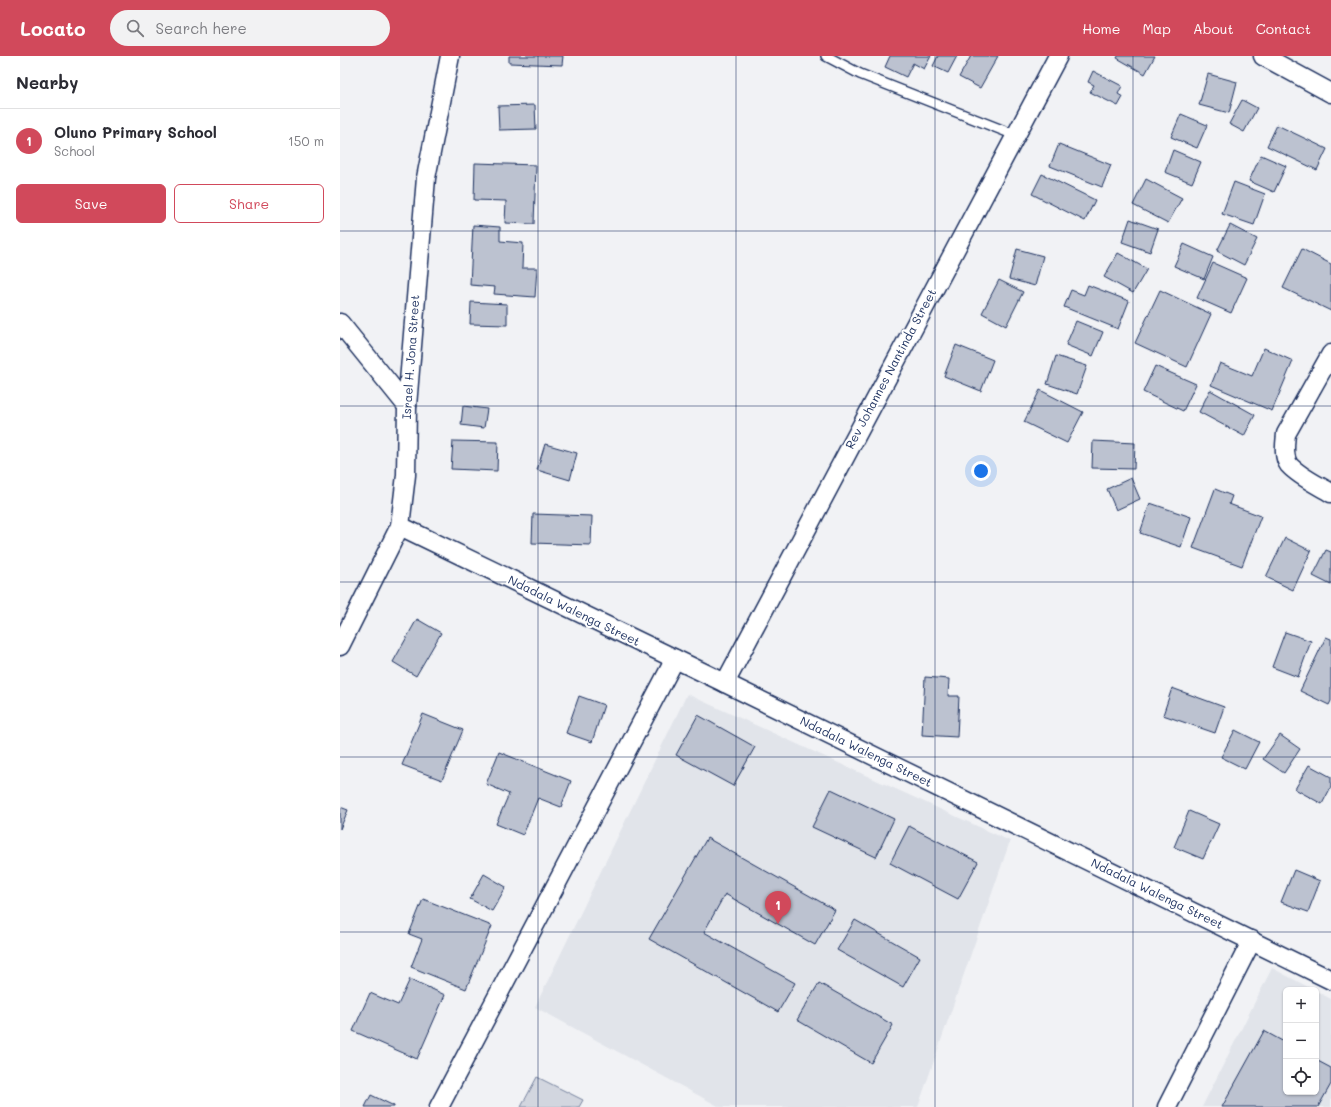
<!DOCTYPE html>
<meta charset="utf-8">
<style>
:root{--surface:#fff;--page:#f2f2f3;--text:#2b2b33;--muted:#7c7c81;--line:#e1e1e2;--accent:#d1495b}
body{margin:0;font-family:Mali,sans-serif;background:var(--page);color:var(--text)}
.controls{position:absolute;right:12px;bottom:12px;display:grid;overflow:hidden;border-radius:6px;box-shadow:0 1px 3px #0004}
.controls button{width:36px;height:36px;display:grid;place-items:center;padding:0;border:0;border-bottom:1px solid var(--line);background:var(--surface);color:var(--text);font:20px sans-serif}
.you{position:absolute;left:641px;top:415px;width:14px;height:14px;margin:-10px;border:3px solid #fff;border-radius:50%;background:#1a73e8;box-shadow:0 0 0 6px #1a73e833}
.badge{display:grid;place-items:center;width:26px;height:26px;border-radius:50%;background:var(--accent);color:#fff;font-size:13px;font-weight:700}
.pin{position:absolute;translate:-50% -33px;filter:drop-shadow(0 1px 2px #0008)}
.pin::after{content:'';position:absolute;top:21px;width:14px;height:12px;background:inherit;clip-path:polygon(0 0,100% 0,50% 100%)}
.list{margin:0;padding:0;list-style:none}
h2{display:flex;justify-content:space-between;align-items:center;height:52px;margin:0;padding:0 16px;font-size:17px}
h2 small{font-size:13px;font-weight:400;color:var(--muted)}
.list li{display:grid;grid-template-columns:26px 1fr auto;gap:12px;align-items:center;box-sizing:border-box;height:64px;padding:0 16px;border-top:1px solid var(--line)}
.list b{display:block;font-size:15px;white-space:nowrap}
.list p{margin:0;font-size:13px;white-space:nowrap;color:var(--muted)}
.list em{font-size:13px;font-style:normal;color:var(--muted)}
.actions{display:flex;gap:8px;padding:12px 16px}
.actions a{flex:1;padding:9px 0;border:1px solid var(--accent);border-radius:6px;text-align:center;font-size:14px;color:var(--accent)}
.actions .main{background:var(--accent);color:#fff}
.icon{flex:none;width:22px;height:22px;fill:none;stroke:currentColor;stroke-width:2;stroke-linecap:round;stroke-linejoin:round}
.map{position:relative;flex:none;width:991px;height:1051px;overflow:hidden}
header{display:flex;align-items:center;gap:24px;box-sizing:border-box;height:56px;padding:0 20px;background:var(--accent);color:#fff}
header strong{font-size:19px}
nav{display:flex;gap:22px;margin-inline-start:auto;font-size:14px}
.search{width:280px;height:36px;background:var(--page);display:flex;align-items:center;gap:10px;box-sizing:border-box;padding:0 14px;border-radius:22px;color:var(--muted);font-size:15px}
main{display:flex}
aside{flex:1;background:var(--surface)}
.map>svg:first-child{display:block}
.built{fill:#e1e4ea}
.green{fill:#d2d6df;stroke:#76829e}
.building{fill:#bcc2d0;stroke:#1b2f5e}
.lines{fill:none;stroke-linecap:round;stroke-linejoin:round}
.lane-casing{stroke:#1b2f5e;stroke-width:12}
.street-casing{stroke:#1b2f5e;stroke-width:21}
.lane{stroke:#fff;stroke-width:9}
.street{stroke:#fff;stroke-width:18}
.grid{fill:none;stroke:#1b2f5e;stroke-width:1;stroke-opacity:0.55}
.labels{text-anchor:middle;stroke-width:4;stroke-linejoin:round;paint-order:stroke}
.street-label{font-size:12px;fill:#1b2f5e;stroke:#fff}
</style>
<header>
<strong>Locato</strong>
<div class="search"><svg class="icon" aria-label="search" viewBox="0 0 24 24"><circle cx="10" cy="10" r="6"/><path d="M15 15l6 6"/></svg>Search here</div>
<nav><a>Home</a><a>Map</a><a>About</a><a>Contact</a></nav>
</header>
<main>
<aside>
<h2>Nearby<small></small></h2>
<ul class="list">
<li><span class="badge">1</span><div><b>Oluno Primary School</b><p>School</p></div><em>150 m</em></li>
</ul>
<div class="actions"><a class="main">Save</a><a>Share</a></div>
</aside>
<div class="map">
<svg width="991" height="1051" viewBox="0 0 991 1051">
<rect width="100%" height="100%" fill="#f1f2f5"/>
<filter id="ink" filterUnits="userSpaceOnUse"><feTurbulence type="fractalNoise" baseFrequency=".025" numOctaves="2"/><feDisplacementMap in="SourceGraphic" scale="8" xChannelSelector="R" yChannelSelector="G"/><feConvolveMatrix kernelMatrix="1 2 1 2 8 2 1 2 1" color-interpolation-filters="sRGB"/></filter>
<g filter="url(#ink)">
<g class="built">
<path d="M 347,638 L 670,785 L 578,1051 L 380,1051 L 195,951 Z"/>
<path d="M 932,912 L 974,934 L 946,934 L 946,1036 L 976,1036 L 976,935 L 991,943 L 991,1051 L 862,1051 Z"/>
</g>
<path class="green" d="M 197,1021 L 243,1044 L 239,1051 L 181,1051 Z"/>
<g class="building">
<path d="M 169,0 L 223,0 L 222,9 L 169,7 Z"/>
<path d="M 550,0 L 591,0 L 584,13 L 573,7 L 566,21 L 545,11 Z"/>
<path d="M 598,0 L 617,0 L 608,17 L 593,10 Z"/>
<path d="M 631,0 L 658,0 L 640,32 L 619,21 Z"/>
<path d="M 778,0 L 815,0 L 805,18 L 777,2 Z"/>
<path d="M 753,15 L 782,30 L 778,38 L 783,41 L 778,50 L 750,36 L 754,29 L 748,26 Z"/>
<path d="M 868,18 L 897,26 L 889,57 L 859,49 Z"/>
<path d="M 902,44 L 917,52 L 904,76 L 889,68 Z"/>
<path d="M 195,49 L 196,73 L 159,74 L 158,50 Z"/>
<path d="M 841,58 L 867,69 L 857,92 L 831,81 Z"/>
<path d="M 937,69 L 987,93 L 977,114 L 927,90 Z"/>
<path d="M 719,88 L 771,109 L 762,131 L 710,110 Z"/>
<path d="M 833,94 L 861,106 L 852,127 L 825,116 Z"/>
<path d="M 921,99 L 946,110 L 934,136 L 909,125 Z"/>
<path d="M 135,107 L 196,109 L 194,168 L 165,167 L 166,145 L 134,144 Z"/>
<path d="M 702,118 L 755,144 L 745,165 L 692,138 Z"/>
<path d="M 806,123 L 842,142 L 828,167 L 793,149 Z"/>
<path d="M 894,126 L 925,138 L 914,169 L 882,158 Z"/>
<path d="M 790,163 L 818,173 L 810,196 L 782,186 Z"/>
<path d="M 133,169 L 160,171 L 160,185 L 183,187 L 182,212 L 197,212 L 195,241 L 154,238 L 155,231 L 130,229 Z"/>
<path d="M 890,169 L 917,183 L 904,209 L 877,195 Z"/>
<path d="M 844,188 L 873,201 L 864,223 L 834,210 Z"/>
<path d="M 677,193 L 703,200 L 695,230 L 669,223 Z"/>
<path d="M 962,193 L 991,208 L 991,255 L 943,232 Z"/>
<path d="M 778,197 L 807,213 L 793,237 L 764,221 Z"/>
<path d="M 873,207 L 907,222 L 891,257 L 857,242 Z"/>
<path d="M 659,224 L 683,236 L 666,270 L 642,257 Z"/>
<path d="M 748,229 L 789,245 L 778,273 L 724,251 L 731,234 L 744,239 Z"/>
<path d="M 820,234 L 871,258 L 847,311 L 795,287 Z"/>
<path d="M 131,246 L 167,248 L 167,269 L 130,268 Z"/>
<path d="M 736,265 L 763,276 L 753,300 L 726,289 Z"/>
<path d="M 616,289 L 653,304 L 641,335 L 604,320 Z"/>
<path d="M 924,292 L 953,305 L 932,355 L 871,329 L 880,307 L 912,320 Z"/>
<path d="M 716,300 L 747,310 L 737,338 L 707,328 Z"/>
<path d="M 815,310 L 856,328 L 843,355 L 803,336 Z"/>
<path d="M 700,334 L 743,356 L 727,387 L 684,366 Z"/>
<path d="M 870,334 L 915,359 L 904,380 L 859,356 Z"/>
<path d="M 123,350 L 147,353 L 144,372 L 121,369 Z"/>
<path d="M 113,385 L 158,386 L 157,415 L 111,413 Z"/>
<path d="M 753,385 L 795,387 L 794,413 L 752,412 Z"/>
<path d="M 205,388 L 237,397 L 230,424 L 197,414 Z"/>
<path d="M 791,422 L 800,443 L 776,454 L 767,433 Z"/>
<path d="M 875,433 L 892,440 L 889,448 L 921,460 L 902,510 L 853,492 Z"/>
<path d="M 810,447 L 851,461 L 841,491 L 800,477 Z"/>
<path d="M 193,458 L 252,460 L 251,489 L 192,487 Z"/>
<path d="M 945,482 L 971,495 L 953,534 L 926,521 Z"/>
<path d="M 986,494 L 991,496 L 991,529 L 973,520 Z"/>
<path d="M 77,563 L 101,577 L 76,620 L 53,606 Z"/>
<path d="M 945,576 L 971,585 L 958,621 L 932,611 Z"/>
<path d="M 986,581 L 991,583 L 991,645 L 989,649 L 960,635 Z"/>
<path d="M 585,621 L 609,623 L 608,640 L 619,640 L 617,681 L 582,679 Z"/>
<path d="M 832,632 L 884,651 L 875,677 L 823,659 Z"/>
<path d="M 239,640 L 264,649 L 252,686 L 226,677 Z"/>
<path d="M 83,658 L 123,674 L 102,724 L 62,709 Z"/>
<path d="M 358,659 L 415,691 L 393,730 L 336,699 Z"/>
<path d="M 895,674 L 919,686 L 905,713 L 881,701 Z"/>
<path d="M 940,679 L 960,693 L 944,717 L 923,703 Z"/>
<path d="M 159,696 L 231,725 L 221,751 L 198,742 L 183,779 L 156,768 L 169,738 L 146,728 Z"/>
<path d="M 969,709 L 991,721 L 991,731 L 982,748 L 955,733 Z"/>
<path d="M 491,733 L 554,763 L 536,801 L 472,771 Z"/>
<path d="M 0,751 L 8,754 L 0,773 Z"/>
<path d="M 849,755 L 879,768 L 863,803 L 834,791 Z"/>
<path d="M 569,770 L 638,806 L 618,843 L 550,807 Z"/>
<path d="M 367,782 L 495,854 L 475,889 L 385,838 L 364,876 L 455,927 L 438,956 L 309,883 Z"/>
<path d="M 954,814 L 980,825 L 968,856 L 941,846 Z"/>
<path d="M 144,818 L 166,831 L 152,855 L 130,843 Z"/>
<path d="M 83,843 L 152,870 L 126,933 L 71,911 L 82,883 L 69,878 Z"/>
<path d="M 515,864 L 580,901 L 563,931 L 497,894 Z"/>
<path d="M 70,923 L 105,939 L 77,1003 L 13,975 L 30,937 L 58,949 Z"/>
<path d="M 479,927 L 553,969 L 531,1007 L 457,964 Z"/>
<path d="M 924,975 L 946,987 L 946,1036 L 976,1036 L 976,1004 L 991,1012 L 991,1028 L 978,1051 L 882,1051 Z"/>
<path d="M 31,1039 L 54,1050 L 54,1051 L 25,1051 Z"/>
</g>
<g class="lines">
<defs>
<path id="lane" d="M 486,0 L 520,18 L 675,79"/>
<g id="street">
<path d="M 923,0 L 991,37"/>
<path d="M 0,267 L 67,350"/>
<path d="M 991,298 L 946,378 C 945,388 943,401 949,409 C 960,421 978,429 991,437"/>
<path d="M 60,470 L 385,627 L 991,924"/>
<path d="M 0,590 L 60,470 L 66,419 L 67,350 L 86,122 L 110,0"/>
<path d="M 385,627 L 718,0"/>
<path d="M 99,1051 L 335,603"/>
<path d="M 827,1051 L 912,884"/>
</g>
</defs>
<use href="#lane" class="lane-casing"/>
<use href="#street" class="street-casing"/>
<use href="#lane" class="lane"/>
<use href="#street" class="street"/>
</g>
</g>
<path class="grid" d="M 198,0 L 198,1051M 396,0 L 396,1051M 595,0 L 595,1051M 793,0 L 793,1051M 0,175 L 991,175M 0,350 L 991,350M 0,526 L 991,526M 0,701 L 991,701M 0,876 L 991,876"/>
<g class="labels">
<g class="street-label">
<text transform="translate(71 301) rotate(-86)" y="4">Israel H. Jona Street</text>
<text transform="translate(551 313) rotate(-62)" y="4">Rev Johannes Nantinda Street</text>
<text transform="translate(234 555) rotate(26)" y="4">Ndadala Walenga Street</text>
<text transform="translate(526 696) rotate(26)" y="4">Ndadala Walenga Street</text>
<text transform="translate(817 838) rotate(26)" y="4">Ndadala Walenga Street</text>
</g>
</g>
</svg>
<div class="controls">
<button>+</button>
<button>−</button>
<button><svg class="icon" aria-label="locate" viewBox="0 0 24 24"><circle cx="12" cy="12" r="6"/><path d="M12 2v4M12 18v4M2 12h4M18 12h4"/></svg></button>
</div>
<div class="you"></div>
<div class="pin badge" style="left:438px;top:868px">1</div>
</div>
</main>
